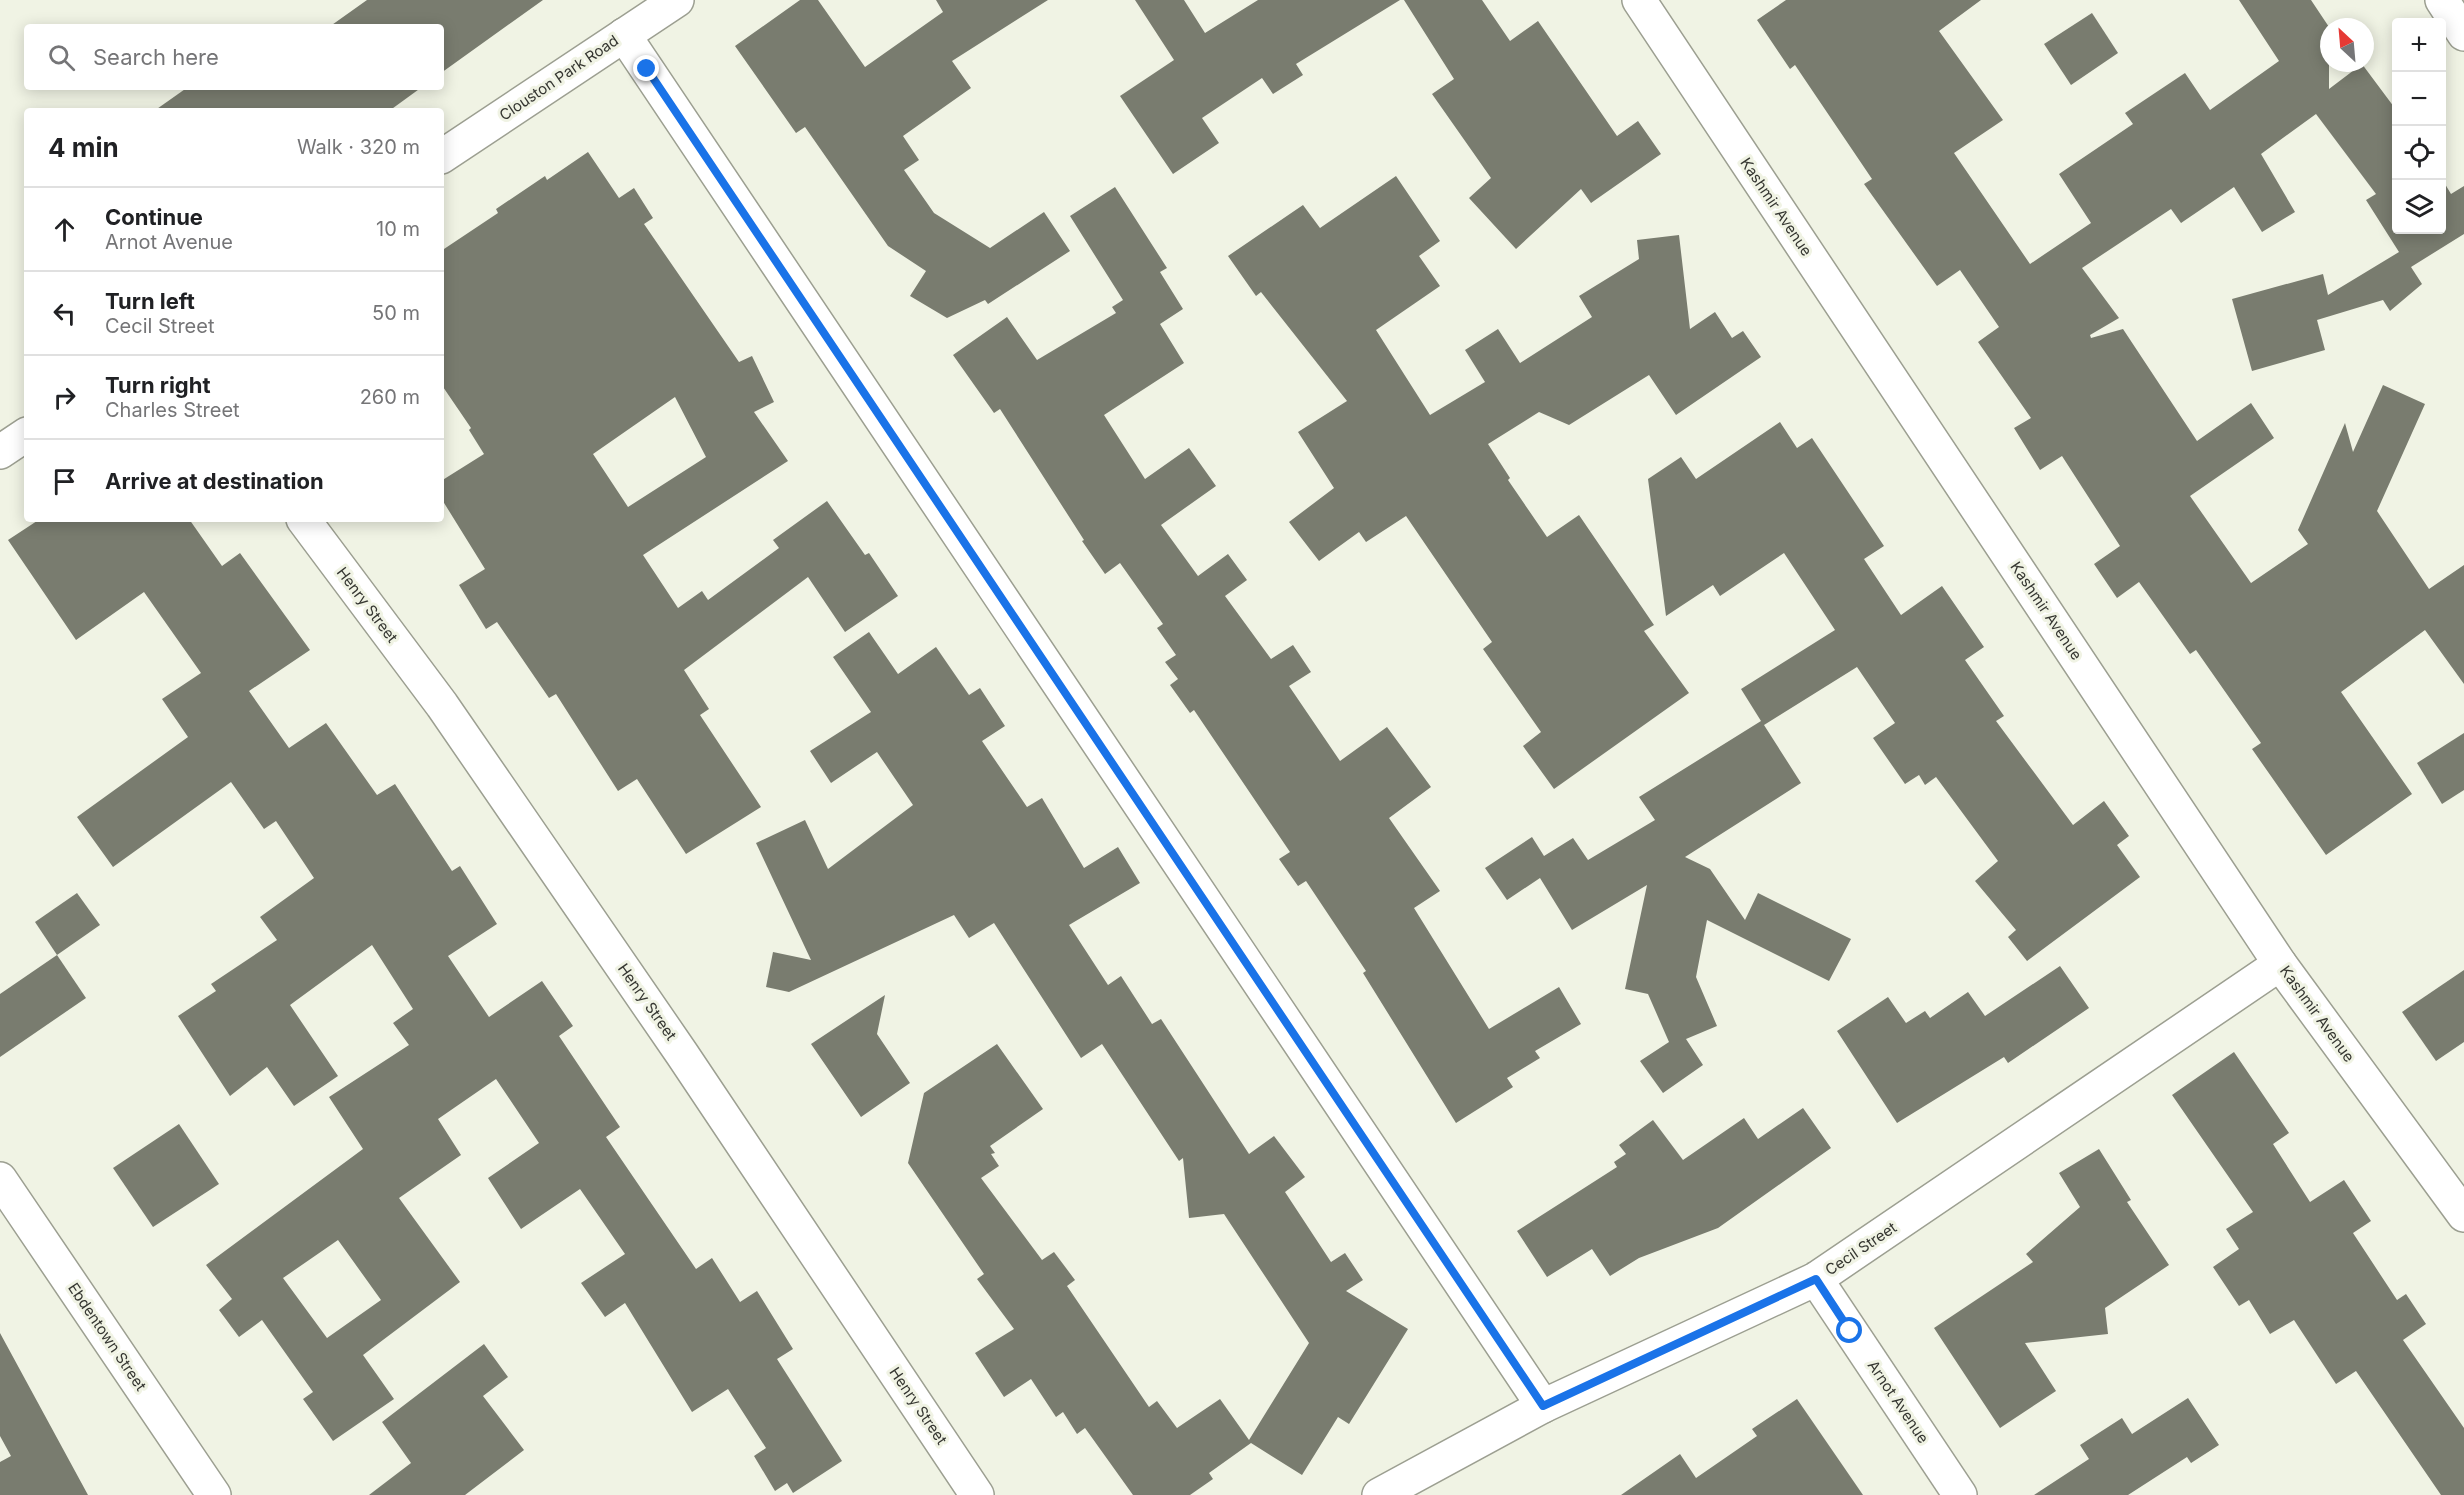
<!DOCTYPE html>
<meta charset="utf-8">
<style>
:root{--surface:#fff;--page:#f6f6f6;--text:#202124;--muted:#757577;--line:#e0e0e0}
body{margin:0;font-family:Inter,sans-serif;background:var(--page);color:var(--text)}
.controls{position:absolute;right:18px;top:18px;display:grid;overflow:hidden;border-radius:6px;box-shadow:0 3px 15px #0003}
.controls button{width:54px;height:54px;display:grid;place-items:center;padding:0;border:0;border-bottom:2px solid var(--line);background:var(--surface);color:var(--text);font:30px sans-serif}
.compass{position:absolute;left:2320px;top:18px;width:54px;height:54px;border-radius:50%;background:var(--surface);box-shadow:0 3px 15px #0003;rotate:334deg}
.stop{position:absolute;width:18px;height:18px;margin:-14px;border:4px solid #1a73e8;border-radius:50%;background:#fff}
.stop.end{background:#1a73e8;border-color:#fff;box-shadow:0 2px 6px #0008}
.list{margin:0;padding:0;list-style:none}
h2{display:flex;justify-content:space-between;align-items:center;height:78px;margin:0;padding:0 24px;font-size:26px}
h2 small{font-size:20px;font-weight:400;color:var(--muted)}
.list li{display:grid;grid-template-columns:39px 1fr auto;gap:18px;align-items:center;box-sizing:border-box;height:84px;padding:0 24px;border-top:2px solid var(--line)}
.list b{display:block;font-size:22px;white-space:nowrap}
.list p{margin:0;font-size:20px;white-space:nowrap;color:var(--muted)}
.list em{font-size:20px;font-style:normal;color:var(--muted)}
.icon{flex:none;width:33px;height:33px;fill:none;stroke:currentColor;stroke-width:2;stroke-linecap:round;stroke-linejoin:round}
.map{position:relative;flex:none;width:2464px;height:1495px;overflow:hidden}
.search{position:absolute;background:var(--surface);box-shadow:0 3px 15px #0003;left:24px;top:24px;width:420px;height:66px;display:flex;align-items:center;gap:15px;box-sizing:border-box;padding:0 21px;border-radius:6px;color:var(--muted);font-size:22px}
.panel{position:absolute;background:var(--surface);box-shadow:0 3px 15px #0003;left:24px;top:108px;width:420px;height:414px;border-radius:6px}
.map>svg:first-child{display:block}
.building{fill:#797c6f;fill-rule:evenodd}
.lines{fill:none;stroke-linecap:round;stroke-linejoin:round}
.minor-casing{stroke:#9c9f91;stroke-width:36}
.minor{stroke:#fff;stroke-width:33}
.route{stroke:#1a73e8;stroke-width:8}
.labels{text-anchor:middle;stroke-width:6;stroke-linejoin:round;paint-order:stroke}
.street-label{font-size:15px;fill:#353631;stroke:#f0f3e4}
</style>
<div class="map">
<svg width="2464" height="1495" viewBox="0 0 2464 1495">
<rect width="100%" height="100%" fill="#f0f3e4"/>
<g class="building">
<path d="M 367,0 L 543,0 L 441,73 L 441,27 L 329,27 Z"/>
<path d="M 800,0 L 818,0 L 865,67 L 943,12 L 936,0 L 1048,0 L 952,61 L 971,88 L 903,136 L 919,160 L 904,170 L 934,213 L 990,248 L 1044,212 L 1070,251 L 988,304 L 985,300 L 947,318 L 910,296 L 926,271 L 888,246 L 805,127 L 796,133 L 735,46 Z"/>
<path d="M 1135,0 L 1184,0 L 1205,33 L 1258,0 L 1400,0 L 1296,64 L 1303,75 L 1273,94 L 1262,78 L 1202,118 L 1219,143 L 1173,174 L 1120,96 L 1174,60 Z"/>
<path d="M 1404,0 L 1482,0 L 1510,41 L 1538,21 L 1617,136 L 1638,121 L 1661,154 L 1591,203 L 1581,189 L 1516,249 L 1469,198 L 1491,178 L 1432,94 L 1454,79 Z"/>
<path d="M 1786,0 L 1981,0 L 1939,31 L 2003,120 L 1954,153 L 2030,264 L 2091,223 L 2059,174 L 2133,124 L 2125,113 L 2185,73 L 2210,110 L 2279,61 L 2239,0 L 2311,0 L 2329,27 L 2329,89 L 2362,64 L 2397,111 L 2397,230 L 2442,230 L 2442,179 L 2451,194 L 2464,186 L 2464,234 L 2411,267 L 2422,284 L 2390,311 L 2383,300 L 2317,320 L 2325,350 L 2252,371 L 2232,299 L 2323,274 L 2328,295 L 2399,252 L 2366,200 L 2376,194 L 2316,114 L 2261,154 L 2295,212 L 2262,232 L 2234,187 L 2181,223 L 2171,209 L 2082,268 L 2119,318 L 2090,335 L 2091,338 L 2123,329 L 2197,441 L 2251,403 L 2274,438 L 2190,496 L 2251,583 L 2308,544 L 2298,530 L 2345,423 L 2353,452 L 2383,385 L 2425,404 L 2377,511 L 2429,589 L 2464,565 L 2464,684 L 2425,630 L 2341,692 L 2412,794 L 2326,855 L 2252,749 L 2261,743 L 2196,650 L 2190,654 L 2139,582 L 2117,598 L 2094,564 L 2120,546 L 2062,456 L 2040,470 L 2014,428 L 2031,418 L 1978,342 L 1999,327 L 1960,270 L 1937,286 L 1864,184 L 1872,179 L 1795,65 L 1790,69 L 1757,20 Z"/>
<path d="M 2092,13 L 2118,53 L 2071,85 L 2044,44 Z"/>
<path d="M 188,87 L 422,87 L 389,111 L 154,111 Z"/>
<path d="M 588,152 L 619,198 L 634,188 L 653,218 L 644,224 L 739,362 L 752,356 L 774,402 L 754,412 L 788,461 L 643,555 L 678,608 L 702,591 L 708,600 L 779,548 L 773,540 L 827,501 L 865,555 L 869,553 L 898,596 L 845,632 L 808,577 L 684,670 L 709,709 L 700,715 L 761,807 L 686,854 L 637,779 L 618,791 L 556,694 L 549,698 L 497,622 L 486,629 L 459,585 L 485,569 L 441,498 L 441,481 L 484,454 L 469,430 L 471,428 L 441,384 L 441,251 L 498,213 L 496,209 L 545,176 L 547,180 ZM 675,397 L 706,457 L 628,507 L 593,454 Z"/>
<path d="M 1396,176 L 1440,241 L 1419,256 L 1440,286 L 1376,330 L 1430,415 L 1485,382 L 1465,350 L 1498,329 L 1520,363 L 1592,317 L 1579,296 L 1639,259 L 1637,240 L 1679,235 L 1690,329 L 1715,312 L 1732,338 L 1743,331 L 1761,357 L 1676,415 L 1649,375 L 1569,425 L 1539,412 L 1488,444 L 1510,478 L 1508,480 L 1547,537 L 1579,515 L 1654,625 L 1644,631 L 1689,693 L 1554,789 L 1523,746 L 1541,732 L 1483,649 L 1492,642 L 1406,516 L 1366,542 L 1359,532 L 1319,561 L 1289,522 L 1334,488 L 1298,432 L 1347,401 L 1261,292 L 1256,296 L 1228,256 L 1303,205 L 1320,228 Z"/>
<path d="M 1115,187 L 1167,268 L 1160,272 L 1183,309 L 1160,324 L 1184,363 L 1104,415 L 1145,479 L 1189,448 L 1216,486 L 1161,525 L 1198,576 L 1228,554 L 1247,580 L 1225,596 L 1271,659 L 1293,645 L 1311,672 L 1289,686 L 1340,761 L 1387,727 L 1431,787 L 1389,818 L 1440,891 L 1414,908 L 1489,1029 L 1559,987 L 1581,1024 L 1535,1051 L 1540,1058 L 1507,1078 L 1513,1087 L 1456,1123 L 1363,973 L 1366,971 L 1306,881 L 1298,886 L 1279,859 L 1290,852 L 1194,710 L 1190,713 L 1170,685 L 1178,679 L 1165,662 L 1176,655 L 1157,628 L 1163,624 L 1120,563 L 1105,574 L 1082,541 L 1084,540 L 1000,409 L 994,413 L 953,355 L 1007,317 L 1037,360 L 1116,313 L 1112,307 L 1123,300 L 1070,216 Z"/>
<path d="M 1780,422 L 1797,448 L 1812,438 L 1884,546 L 1864,559 L 1901,615 L 1942,586 L 1984,647 L 1965,660 L 2004,716 L 1996,721 L 2073,825 L 2104,801 L 2129,836 L 2117,845 L 2140,877 L 2027,961 L 2008,937 L 2016,930 L 1975,881 L 1998,861 L 1936,777 L 1925,785 L 1919,775 L 1905,784 L 1873,738 L 1895,723 L 1857,667 L 1764,725 L 1801,783 L 1685,857 L 1710,869 L 1745,920 L 1758,893 L 1851,939 L 1829,981 L 1707,920 L 1696,977 L 1717,1026 L 1686,1039 L 1703,1065 L 1663,1093 L 1640,1061 L 1669,1042 L 1648,994 L 1625,989 L 1647,885 L 1572,930 L 1540,878 L 1507,900 L 1485,868 L 1532,837 L 1544,856 L 1573,838 L 1588,860 L 1655,820 L 1639,797 L 1761,721 L 1741,689 L 1835,630 L 1784,553 L 1720,596 L 1713,585 L 1666,616 L 1648,479 L 1681,457 L 1696,479 Z"/>
<path d="M 40,519 L 189,519 L 222,566 L 240,553 L 310,650 L 249,691 L 289,748 L 326,723 L 377,795 L 395,784 L 452,871 L 460,866 L 497,924 L 448,956 L 489,1017 L 542,981 L 573,1026 L 559,1036 L 620,1127 L 606,1137 L 696,1269 L 712,1258 L 740,1302 L 757,1291 L 793,1349 L 777,1359 L 842,1461 L 793,1493 L 787,1483 L 775,1491 L 754,1456 L 766,1448 L 728,1389 L 692,1412 L 625,1303 L 605,1317 L 581,1283 L 625,1254 L 580,1189 L 521,1229 L 488,1178 L 539,1143 L 496,1079 L 438,1119 L 461,1155 L 399,1198 L 460,1282 L 363,1355 L 394,1399 L 333,1441 L 303,1399 L 313,1392 L 262,1320 L 239,1337 L 219,1310 L 232,1299 L 206,1265 L 363,1149 L 329,1097 L 409,1045 L 393,1023 L 413,1009 L 372,945 L 290,1005 L 338,1076 L 294,1106 L 267,1067 L 230,1096 L 178,1016 L 216,991 L 211,984 L 277,940 L 260,917 L 314,878 L 276,821 L 264,829 L 231,782 L 113,867 L 77,817 L 188,737 L 162,699 L 201,673 L 144,592 L 76,640 L 8,540 ZM 338,1240 L 381,1300 L 327,1338 L 283,1278 Z"/>
<path d="M 869,632 L 898,674 L 936,647 L 969,695 L 980,688 L 1005,726 L 982,741 L 1027,807 L 1042,798 L 1084,868 L 1118,847 L 1140,883 L 1069,925 L 1108,985 L 1121,976 L 1152,1024 L 1161,1019 L 1249,1154 L 1274,1136 L 1305,1177 L 1285,1192 L 1331,1262 L 1345,1253 L 1363,1280 L 1346,1291 L 1408,1329 L 1349,1424 L 1338,1417 L 1302,1475 L 1251,1443 L 1209,1473 L 1213,1479 L 1190,1495 L 1133,1495 L 1085,1428 L 1077,1434 L 1063,1412 L 1056,1417 L 1031,1379 L 1004,1397 L 975,1353 L 1014,1329 L 977,1279 L 984,1274 L 908,1163 L 924,1093 L 997,1044 L 1043,1109 L 990,1146 L 995,1153 L 991,1154 L 999,1166 L 981,1178 L 1042,1260 L 1054,1252 L 1075,1280 L 1067,1286 L 1149,1407 L 1157,1401 L 1177,1428 L 1220,1399 L 1249,1440 L 1309,1343 L 1224,1214 L 1189,1218 L 1183,1158 L 1179,1161 L 1102,1044 L 1081,1058 L 994,923 L 969,938 L 954,915 L 789,992 L 766,987 L 773,952 L 811,960 L 756,843 L 805,820 L 828,869 L 913,805 L 877,752 L 831,783 L 810,751 L 871,712 L 833,657 Z"/>
<path d="M 2464,733 L 2464,790 L 2442,804 L 2417,763 Z"/>
<path d="M 77,893 L 100,925 L 57,955 L 35,922 Z"/>
<path d="M 57,955 L 86,998 L 0,1057 L 0,994 Z"/>
<path d="M 2060,966 L 2089,1008 L 2008,1063 L 2004,1057 L 1897,1123 L 1837,1031 L 1888,997 L 1906,1023 L 1925,1011 L 1930,1018 L 1968,992 L 1985,1016 Z"/>
<path d="M 2464,970 L 2464,1042 L 2436,1061 L 2402,1012 Z"/>
<path d="M 885,995 L 877,1034 L 910,1083 L 861,1117 L 811,1044 Z"/>
<path d="M 2234,1052 L 2289,1133 L 2273,1144 L 2310,1202 L 2344,1180 L 2371,1221 L 2353,1233 L 2397,1300 L 2406,1294 L 2426,1324 L 2403,1340 L 2464,1428 L 2464,1495 L 2441,1495 L 2356,1371 L 2336,1384 L 2294,1320 L 2270,1334 L 2249,1300 L 2239,1306 L 2213,1267 L 2239,1249 L 2226,1229 L 2253,1212 L 2172,1095 Z"/>
<path d="M 1803,1108 L 1831,1148 L 1718,1228 L 1639,1258 L 1610,1276 L 1592,1249 L 1547,1277 L 1517,1231 L 1617,1167 L 1614,1162 L 1626,1154 L 1619,1145 L 1653,1120 L 1683,1160 L 1744,1118 L 1758,1139 Z"/>
<path d="M 179,1124 L 219,1184 L 153,1227 L 113,1168 Z"/>
<path d="M 2099,1149 L 2131,1200 L 2127,1202 L 2169,1265 L 2105,1308 L 2108,1334 L 2025,1343 L 2056,1391 L 2000,1428 L 1934,1328 L 2033,1262 L 2026,1254 L 2080,1207 L 2059,1173 Z"/>
<path d="M 0,1333 L 88,1495 L 0,1495 L 0,1462 L 11,1456 L 0,1436 Z"/>
<path d="M 484,1344 L 508,1377 L 483,1396 L 524,1450 L 465,1495 L 369,1495 L 411,1463 L 382,1422 Z"/>
<path d="M 2188,1398 L 2219,1445 L 2191,1463 L 2187,1457 L 2128,1495 L 2034,1495 L 2089,1459 L 2080,1445 L 2122,1418 L 2132,1434 Z"/>
<path d="M 1797,1399 L 1863,1495 L 1621,1495 L 1680,1454 L 1696,1478 L 1757,1436 L 1752,1429 Z"/>
</g>
<g class="lines">
<defs>
<g id="minor">
<path d="M 1639,0 L 2280,964 L 2464,1215"/>
<path d="M 2442,0 L 2464,34"/>
<path d="M 624,35 L 1543,1406"/>
<path d="M 441,157 L 677,0"/>
<path d="M 0,452 L 27,434"/>
<path d="M 303,519 L 442,705 L 682,1054 L 977,1495"/>
<path d="M 0,1179 L 214,1495"/>
<path d="M 1816,1279 L 1960,1495"/>
<path d="M 1379,1495 L 1543,1406 L 1816,1279 L 2280,964"/>
</g>
</defs>
<use href="#minor" class="minor-casing"/>
<use href="#minor" class="minor"/>
</g>
<g class="lines">
<path class="route" d="M 647,69 L 1543,1406 L 1816,1279 L 1850,1331"/>
</g>
<g class="labels">
<g class="street-label">
<text transform="translate(559 78) rotate(-34)" y="5">Clouston Park Road</text>
<text transform="translate(1776 207) rotate(56)" y="5">Kashmir Avenue</text>
<text transform="translate(367 605) rotate(53)" y="5">Henry Street</text>
<text transform="translate(2046 611) rotate(56)" y="5">Kashmir Avenue</text>
<text transform="translate(647 1002) rotate(55)" y="5">Henry Street</text>
<text transform="translate(2317 1014) rotate(54)" y="5">Kashmir Avenue</text>
<text transform="translate(1861 1249) rotate(-34)" y="5">Cecil Street</text>
<text transform="translate(107 1337) rotate(56)" y="5">Ebdentown Street</text>
<text transform="translate(1898 1402) rotate(56)" y="5">Arnot Avenue</text>
<text transform="translate(918 1406) rotate(56)" y="5">Henry Street</text>
</g>
</g>
</svg>
<div class="controls">
<button>+</button>
<button>−</button>
<button><svg class="icon" aria-label="locate" viewBox="0 0 24 24"><circle cx="12" cy="12" r="6"/><path d="M12 2v4M12 18v4M2 12h4M18 12h4"/></svg></button>
<button><svg class="icon" aria-label="layers" viewBox="0 0 24 24"><path d="M12 4l9 5-9 5-9-5zM3 14l9 5 9-5"/></svg></button>
</div>
<svg class="compass" viewBox="-18 -18 36 36"><path d="M0-13l5 13h-10z" fill="#e53935"/><path d="M0 13l5-13h-10z" fill="#757577"/></svg>
<div class="stop" style="left:1850px;top:1331px"></div>
<div class="stop end" style="left:647px;top:69px"></div>
<div class="search"><svg class="icon" aria-label="search" viewBox="0 0 24 24"><circle cx="10" cy="10" r="6"/><path d="M15 15l6 6"/></svg>Search here</div>
<section class="panel">
<h2>4 min<small>Walk · 320 m</small></h2>
<ul class="list">
<li><svg class="icon" aria-label="ahead" viewBox="0 0 24 24"><path d="M12 20V5M6 11l6-6 6 6"/></svg><div><b>Continue</b><p>Arnot Avenue</p></div><em>10 m</em></li>
<li><svg class="icon" aria-label="left" viewBox="0 0 24 24"><path d="M17 20v-9H6M10 6l-5 5 5 5"/></svg><div><b>Turn left</b><p>Cecil Street</p></div><em>50 m</em></li>
<li><svg class="icon" aria-label="right" viewBox="0 0 24 24"><path d="M7 20v-9h11M14 6l5 5-5 5"/></svg><div><b>Turn right</b><p>Charles Street</p></div><em>260 m</em></li>
<li><svg class="icon" aria-label="arrive" viewBox="0 0 24 24"><path d="M6 21V4h12l-3 4 3 4H6"/></svg><div><b>Arrive at destination</b></div></li>
</ul>
</section>
</div>
